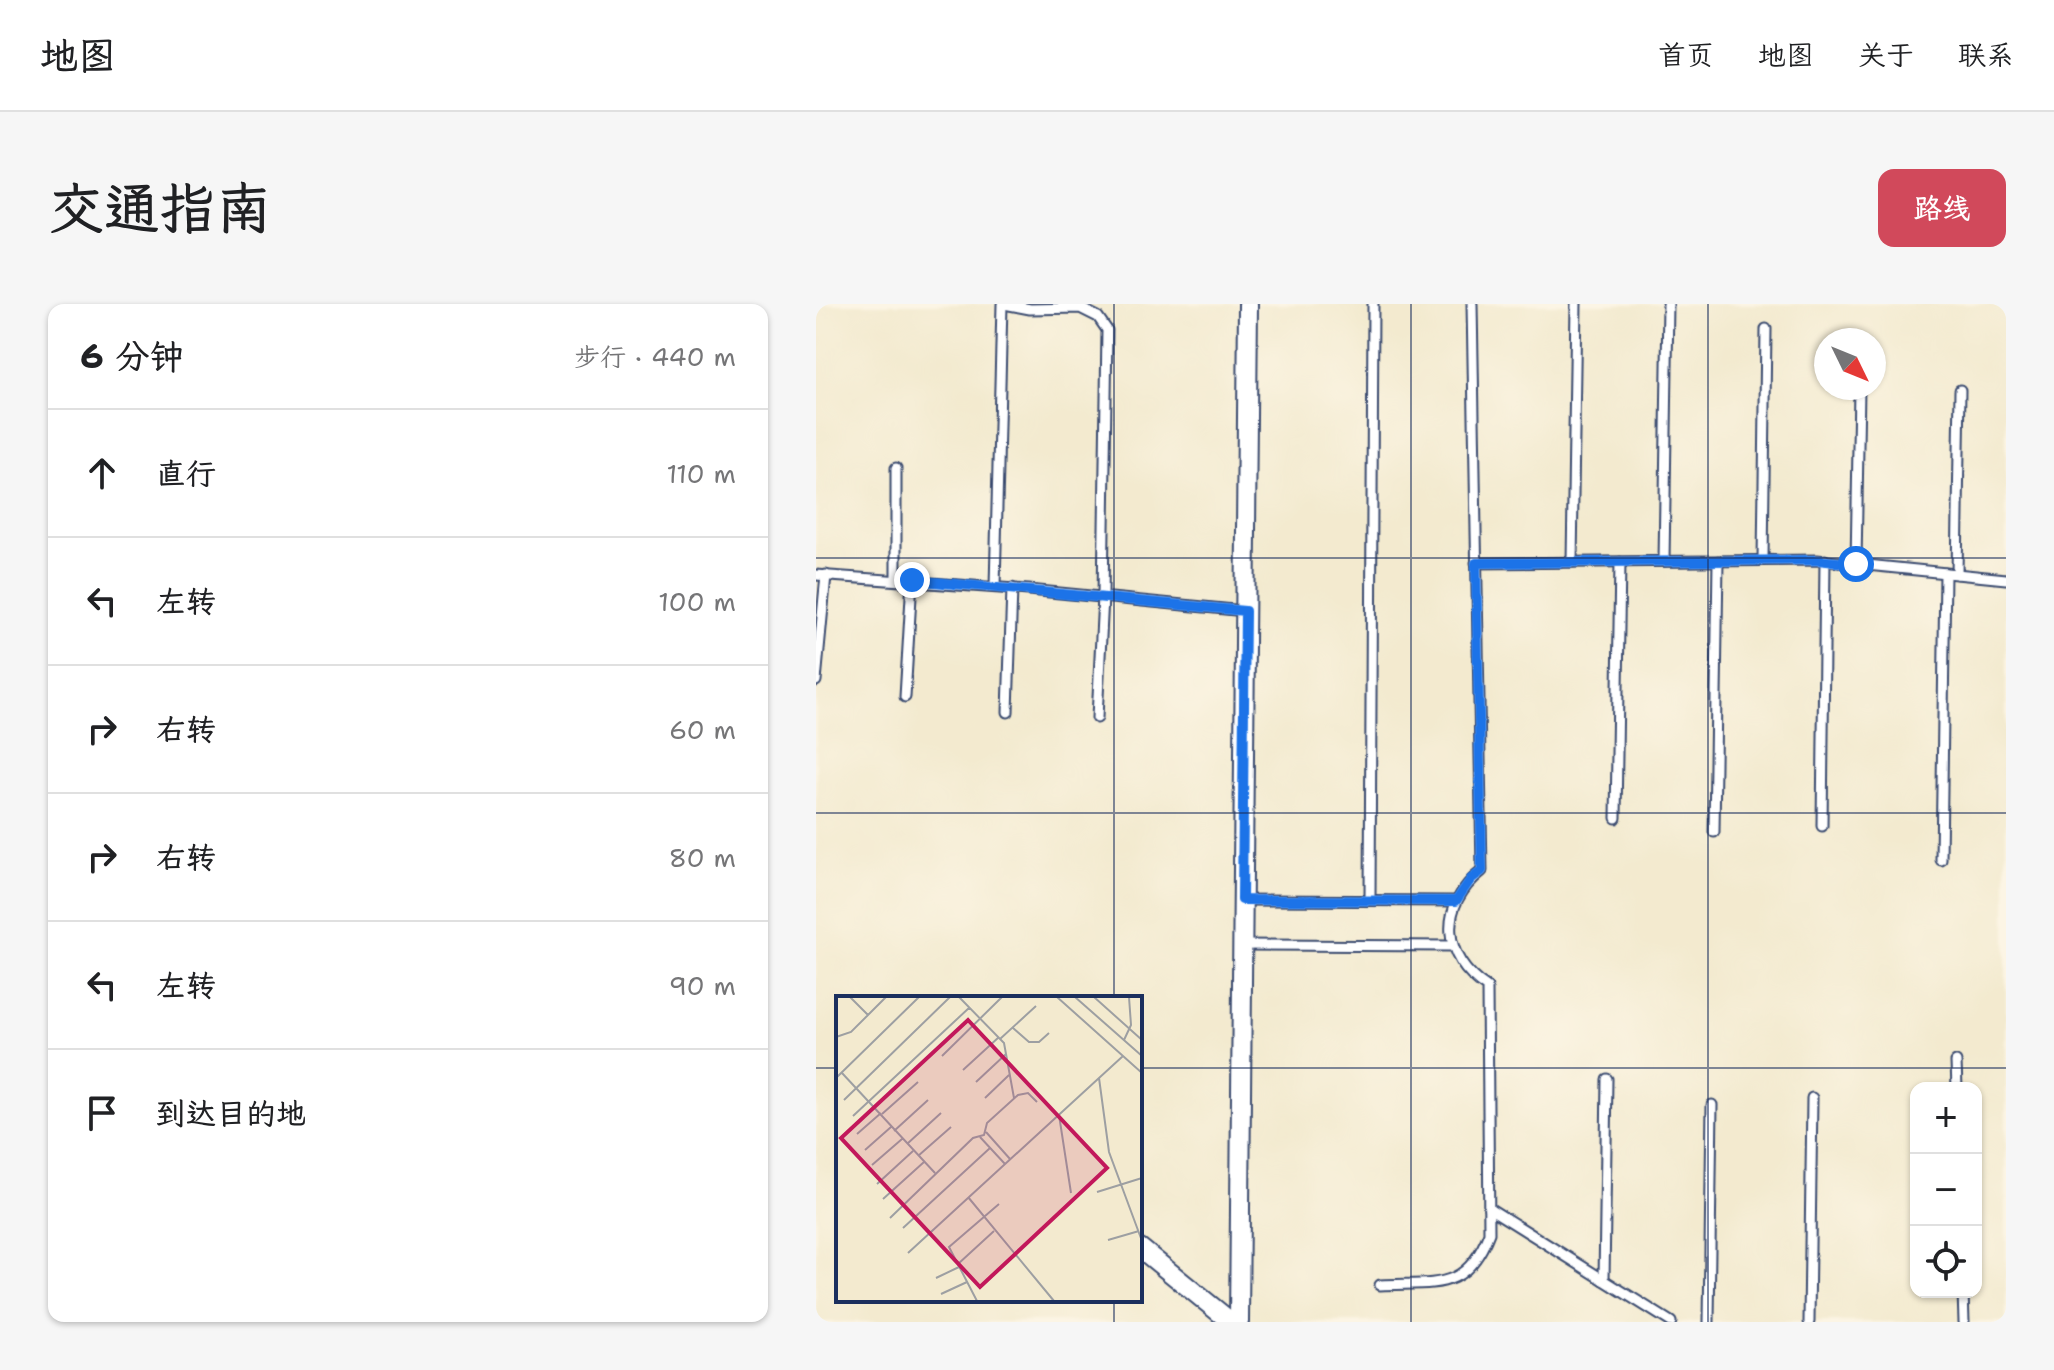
<!DOCTYPE html>
<html lang="zh">
<meta charset="utf-8">
<style>
:root{--surface:#fff;--page:#f6f6f6;--text:#202124;--muted:#757577;--line:#e0e0e0;--accent:#d1495b}
body{margin:0;font-family:"Shantell Sans","LXGW WenKai TC",sans-serif;background:var(--page);color:var(--text)}
.controls{position:absolute;right:24px;bottom:24px;display:grid;overflow:hidden;border-radius:16px;box-shadow:0 2px 6px #0004}
.controls button{width:72px;height:72px;display:grid;place-items:center;padding:0;border:0;border-bottom:2px solid var(--line);background:var(--surface);color:var(--text);font:40px sans-serif}
.compass{position:absolute;left:998px;top:24px;width:72px;height:72px;border-radius:50%;background:var(--surface);box-shadow:0 2px 6px #0004;rotate:133deg}
.stop{position:absolute;width:24px;height:24px;margin:-18px;border:6px solid #1a73e8;border-radius:50%;background:#fff}
.stop.end{background:#1a73e8;border-color:#fff;box-shadow:0 2px 8px #0008}
.list{margin:0;padding:0;list-style:none}
h2{display:flex;justify-content:space-between;align-items:center;height:104px;margin:0;padding:0 32px;font-size:34px}
h2 small{font-size:26px;font-weight:400;color:var(--muted)}
.list li{display:grid;grid-template-columns:52px 1fr auto;gap:24px;align-items:center;box-sizing:border-box;height:128px;padding:0 32px;border-top:2px solid var(--line)}
.list b{display:block;font-size:30px;white-space:nowrap}
.list em{font-size:26px;font-style:normal;color:var(--muted)}
.icon{flex:none;width:44px;height:44px;fill:none;stroke:currentColor;stroke-width:2;stroke-linecap:round;stroke-linejoin:round}
.map{position:relative;flex:none;width:1190px;height:1018px;overflow:hidden;border-radius:16px}
header{display:flex;align-items:center;gap:48px;box-sizing:border-box;height:112px;padding:0 40px;background:var(--surface);border-bottom:2px solid var(--line)}
header strong{font-size:38px}
nav{display:flex;gap:44px;margin-inline-start:auto;font-size:28px}
.intro{display:flex;align-items:center;justify-content:space-between;box-sizing:border-box;height:192px;padding:0 48px}
h1{margin:0;font-size:56px}
.button{padding:20px 36px;border-radius:16px;background:var(--accent);color:#fff;font-size:28px;font-weight:700}
main{display:flex;gap:48px;padding:0 48px}
aside{flex:1;background:var(--surface);border-radius:16px;box-shadow:0 2px 6px #0004}
.map>svg:first-child{display:block}
.lines{fill:none;stroke-linecap:round;stroke-linejoin:round}
.service-casing{stroke:#3b4b6f;stroke-width:13}
.minor-casing{stroke:#3b4b6f;stroke-width:22}
.service{stroke:#fff;stroke-width:9}
.minor{stroke:#fff;stroke-width:18}
.route{stroke:#1a73e8;stroke-width:10}
.grid{fill:none;stroke:#1b2f5e;stroke-width:2;stroke-opacity:0.55}
.inset-road{fill:none;stroke:#9d9fa2;stroke-width:2}
.view{fill:#c2185b;fill-opacity:0.15;stroke:#c2185b;stroke-width:4}
.inset-edge{fill:none;stroke:#1b2f5e;stroke-width:4}
</style>
<header>
<strong>地图</strong>
<nav><a>首页</a><a>地图</a><a>关于</a><a>联系</a></nav>
</header>
<div class="intro"><h1>交通指南</h1><a class="button">路线</a></div>
<main>
<aside>
<h2>6 分钟<small>步行 · 440 m</small></h2>
<ul class="list">
<li><svg class="icon" aria-label="ahead" viewBox="0 0 24 24"><path d="M12 20V5M6 11l6-6 6 6"/></svg><div><b>直行</b></div><em>110 m</em></li>
<li><svg class="icon" aria-label="left" viewBox="0 0 24 24"><path d="M17 20v-9H6M10 6l-5 5 5 5"/></svg><div><b>左转</b></div><em>100 m</em></li>
<li><svg class="icon" aria-label="right" viewBox="0 0 24 24"><path d="M7 20v-9h11M14 6l5 5-5 5"/></svg><div><b>右转</b></div><em>60 m</em></li>
<li><svg class="icon" aria-label="right" viewBox="0 0 24 24"><path d="M7 20v-9h11M14 6l5 5-5 5"/></svg><div><b>右转</b></div><em>80 m</em></li>
<li><svg class="icon" aria-label="left" viewBox="0 0 24 24"><path d="M17 20v-9H6M10 6l-5 5 5 5"/></svg><div><b>左转</b></div><em>90 m</em></li>
<li><svg class="icon" aria-label="arrive" viewBox="0 0 24 24"><path d="M6 21V4h12l-3 4 3 4H6"/></svg><div><b>到达目的地</b></div></li>
</ul>
</aside>
<div class="map">
<svg width="1190" height="1018" viewBox="0 0 1190 1018">
<rect width="100%" height="100%" fill="#fcf5e5"/>
<filter id="ink" filterUnits="userSpaceOnUse"><feTurbulence type="fractalNoise" baseFrequency=".0125" numOctaves="2"/><feDisplacementMap in="SourceGraphic" scale="16" xChannelSelector="R" yChannelSelector="G"/><feConvolveMatrix kernelMatrix="1 2 1 2 8 2 1 2 1" color-interpolation-filters="sRGB"/></filter>
<filter id="wash" filterUnits="userSpaceOnUse"><feTurbulence type="fractalNoise" baseFrequency=".006" numOctaves="4" result="noise"/><feDisplacementMap in="SourceGraphic" scale="32" xChannelSelector="R" yChannelSelector="G"/><feGaussianBlur stdDeviation="1.8" result="paint"/><feColorMatrix in="noise" values="0 0 0 0 0 0 0 0 0 0 0 0 0 0 0 0 0 1.4 0 .05"/><feComposite in="paint" operator="in"/></filter>
<g filter="url(#wash)">
<rect width="100%" height="100%" fill="#f3eacf"/>
</g>
<g filter="url(#ink)">
<g class="lines">
<defs>
<g id="service">
<path d="M 188,0 L 214,5 L 264,4 L 282,13 L 291,26 L 287,292 L 281,414"/>
<path d="M 947,256 L 950,25"/>
<path d="M 848,257 L 852,0"/>
<path d="M 756,258 L 760,0"/>
<path d="M 660,259 L 1001,256 L 1190,275"/>
<path d="M 1040,260 L 1043,84"/>
<path d="M 1141,270 L 1144,86"/>
<path d="M 0,271 L 213,286 L 429,307"/>
<path d="M 80,275 L 80,164"/>
<path d="M 179,283 L 186,0"/>
<path d="M 0,377 L 10,271"/>
<path d="M 89,393 L 96,276"/>
<path d="M 192,408 L 196,284"/>
<path d="M 800,514 L 804,258"/>
<path d="M 1006,522 L 1009,256"/>
<path d="M 898,528 L 902,257"/>
<path d="M 1125,556 L 1129,269"/>
<path d="M 426,596 L 640,597"/>
<path d="M 554,596 L 557,0"/>
<path d="M 426,641 L 637,642"/>
<path d="M 1140,758 L 1141,784"/>
<path d="M 673,904 L 855,1018"/>
<path d="M 788,976 L 791,775"/>
<path d="M 564,981 C 618,978 650,989 673,929 L 671,684 C 625,654 622,601 666,567 L 656,0"/>
<path d="M 1147,988 L 1148,1018"/>
<path d="M 893,1018 L 896,801"/>
<path d="M 993,1018 L 996,794"/>
</g>
<g id="minor">
<path d="M 324,944 L 415,1018"/>
<path d="M 423,1018 L 432,0"/>
</g>
</defs>
<use href="#service" class="service-casing"/>
<use href="#minor" class="minor-casing"/>
<use href="#service" class="service"/>
<use href="#minor" class="minor"/>
</g>
</g>
<g class="lines" filter="url(#ink)">
<path class="route" d="M 96,276 L 429,307 L 426,596 L 640,597 L 655,575 L 666,567 L 660,259 L 1001,256 L 1040,260"/>
</g>
<path class="grid" d="M 298,0 L 298,694M 595,0 L 595,1018M 892,0 L 892,1018M 0,254 L 1190,254M 0,509 L 1190,509M 0,764 L 22,764M 324,764 L 1190,764M 298,996 L 298,1018"/>
<g transform="translate(20 692)">
<rect width="306" height="306" fill="#f3eacf"/>
<path class="inset-road" d="M 14,1 L 32,19M 123,1 L 168,47 L 178,102M 221,1 L 306,77M 239,1 L 306,60M 258,1 L 306,44M 177,32 L 193,46 L 203,46 L 213,37M 0,41 L 15,36 L 50,1M 164,43 L 200,10M 288,44 L 295,29 L 293,1M 106,60 L 166,1M 127,74 L 163,41M 6,77 L 99,177M 0,82 L 83,1M 263,82 L 273,156 L 306,245M 140,86 L 170,58M 149,102 L 173,79M 8,104 L 114,1M 46,118 L 82,86M 223,119 L 235,197M 17,120 L 134,11M 58,135 L 92,104M 150,136 L 174,163M 21,138 L 45,117M 144,141 L 169,168M 71,148 L 105,117M 29,154 L 55,131M 82,160 L 115,131M 36,169 L 66,143M 41,188 L 77,155M 261,196 L 306,182M 132,201 L 218,305M 47,203 L 88,166M 54,222 L 137,142 L 148,139 L 151,127 L 182,99 L 192,97 L 201,106M 67,232 L 154,152M 272,244 L 303,235M 72,257 L 287,60M 122,268 L 158,235M 100,282 L 123,271M 105,298 L 131,286M 141,305 L 113,251 L 163,208"/>
<path class="view" d="M 132,24 L 271,172 L 144,291 L 5,142 Z"/>
<rect width="306" height="306" class="inset-edge"/>
</g>
</svg>
<div class="controls">
<button>+</button>
<button>−</button>
<button><svg class="icon" aria-label="locate" viewBox="0 0 24 24"><circle cx="12" cy="12" r="6"/><path d="M12 2v4M12 18v4M2 12h4M18 12h4"/></svg></button>
</div>
<svg class="compass" viewBox="-18 -18 36 36"><path d="M0-13l5 13h-10z" fill="#e53935"/><path d="M0 13l5-13h-10z" fill="#757577"/></svg>
<div class="stop" style="left:1040px;top:260px"></div>
<div class="stop end" style="left:96px;top:276px"></div>
</div>
</main>
